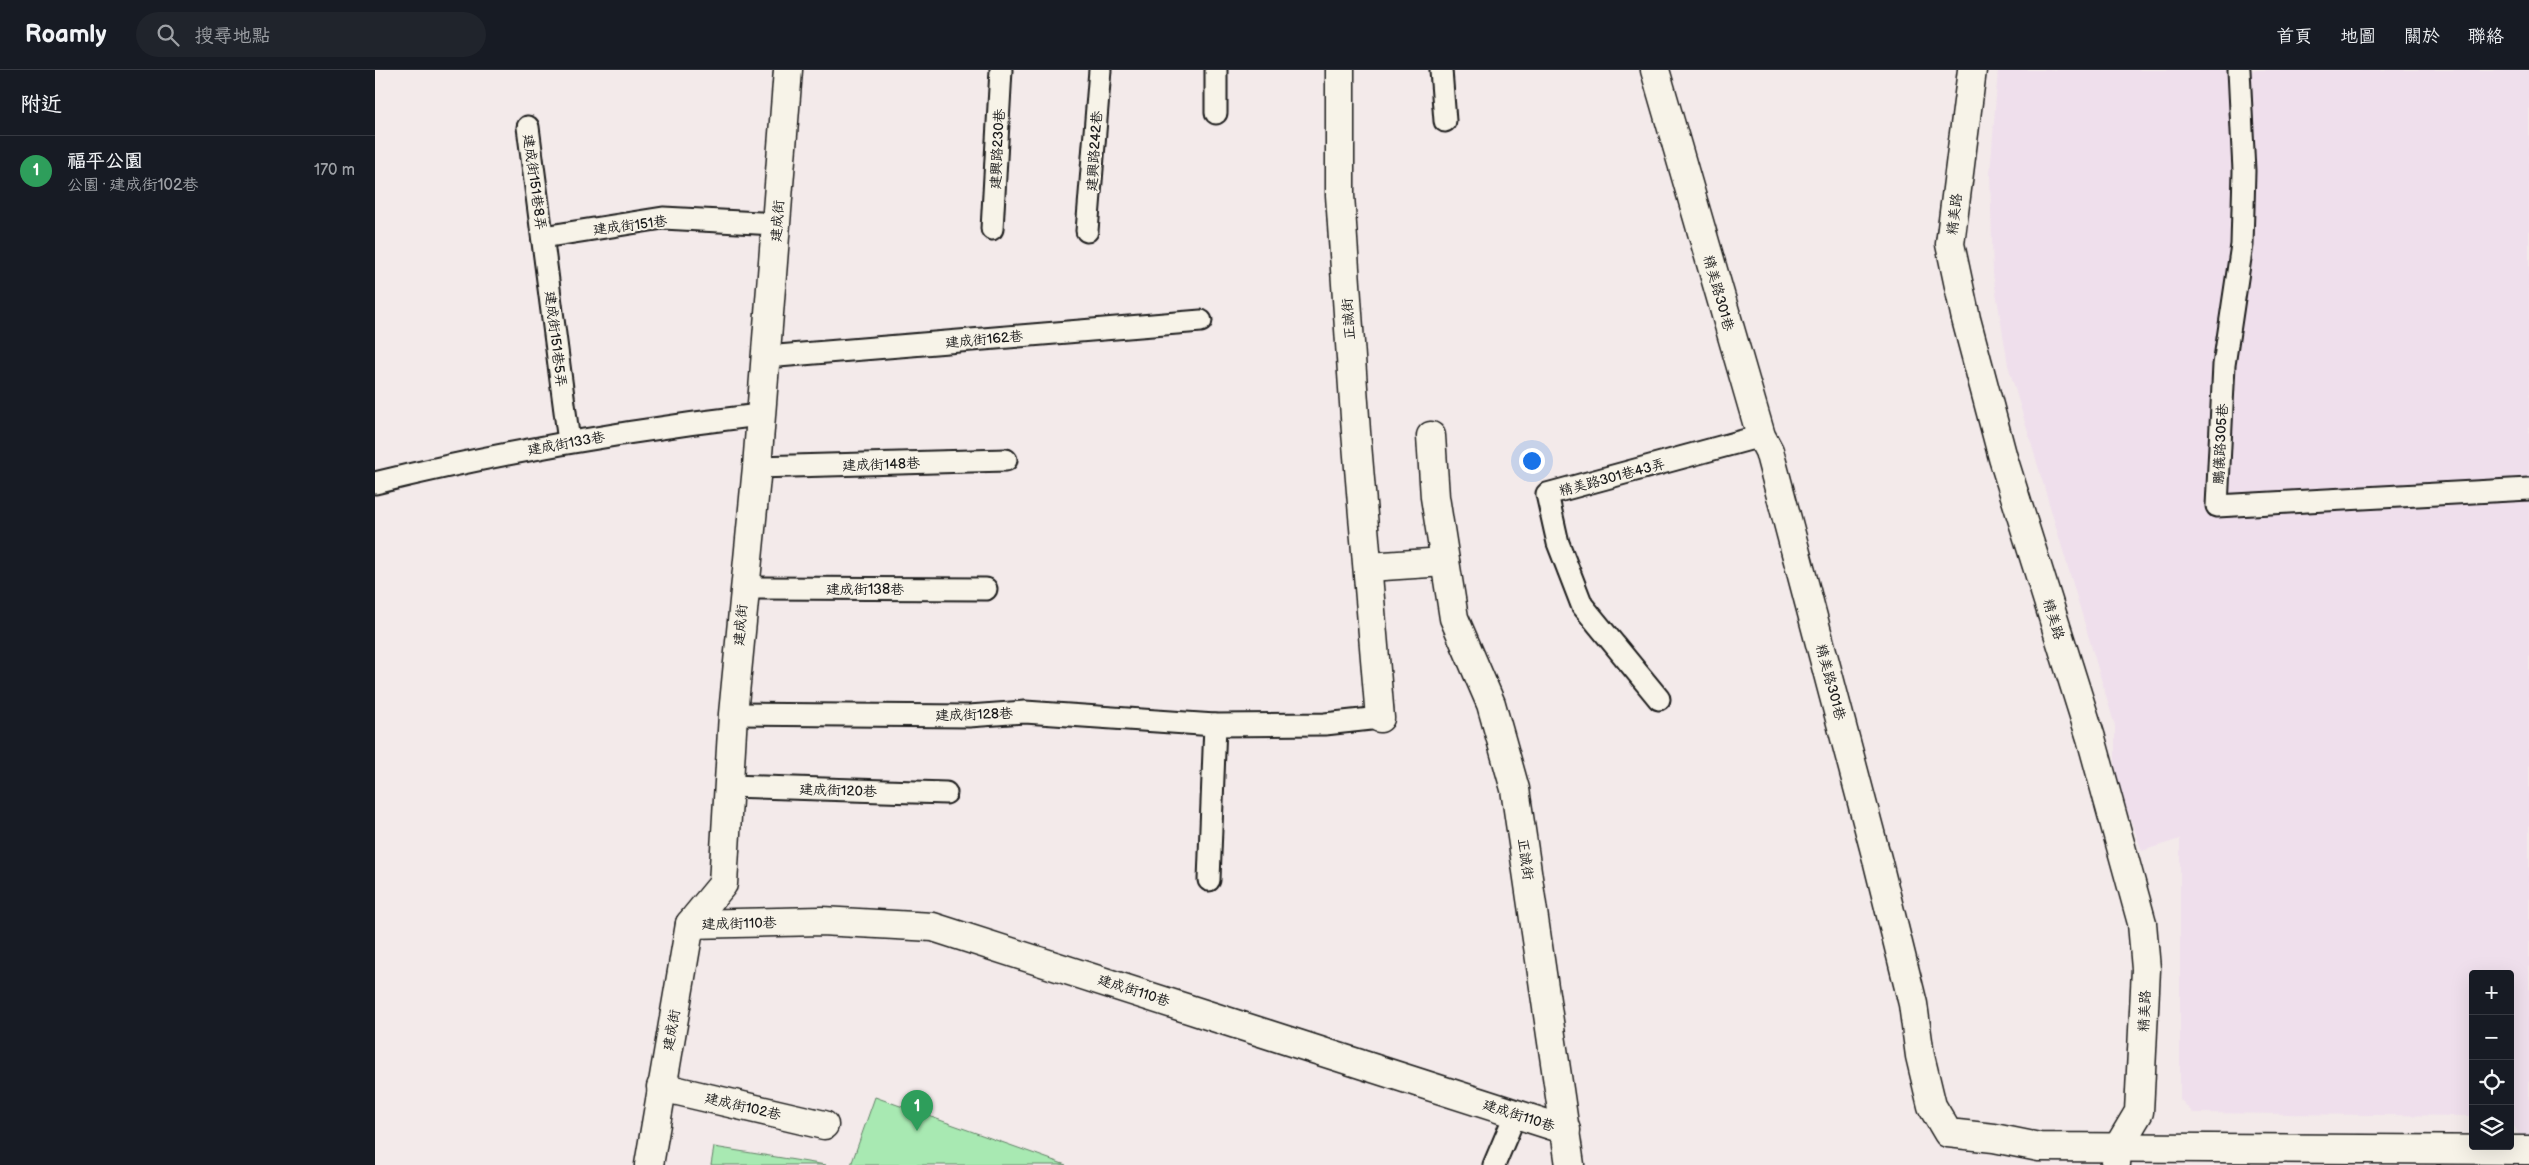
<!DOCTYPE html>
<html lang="zh-TW">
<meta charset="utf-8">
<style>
:root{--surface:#171b24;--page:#20242c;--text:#f1f3f6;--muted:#9ea1a6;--line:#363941;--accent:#2563eb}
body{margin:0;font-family:"Balsamiq Sans","LXGW WenKai TC",sans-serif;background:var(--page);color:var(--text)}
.controls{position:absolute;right:15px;bottom:15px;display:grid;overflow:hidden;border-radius:5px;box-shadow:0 5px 20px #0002}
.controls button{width:45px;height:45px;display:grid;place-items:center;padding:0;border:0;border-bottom:1px solid var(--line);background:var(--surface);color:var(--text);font:25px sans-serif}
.you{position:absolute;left:1156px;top:390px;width:18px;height:18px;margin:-12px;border:4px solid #fff;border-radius:50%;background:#1a73e8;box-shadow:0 0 0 8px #1a73e833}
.badge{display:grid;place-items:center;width:32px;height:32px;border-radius:50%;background:var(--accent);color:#fff;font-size:16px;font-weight:700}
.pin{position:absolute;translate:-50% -41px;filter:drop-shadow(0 1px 2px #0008)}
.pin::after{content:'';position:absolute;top:26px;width:18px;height:15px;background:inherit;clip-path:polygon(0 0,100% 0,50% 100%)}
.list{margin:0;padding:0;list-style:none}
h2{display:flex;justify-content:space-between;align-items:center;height:65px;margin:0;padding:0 20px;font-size:21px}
h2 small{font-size:16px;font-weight:400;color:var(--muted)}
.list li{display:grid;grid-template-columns:32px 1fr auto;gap:15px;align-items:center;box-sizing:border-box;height:70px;padding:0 20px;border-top:1px solid var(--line)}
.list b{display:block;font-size:19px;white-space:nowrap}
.list p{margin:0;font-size:16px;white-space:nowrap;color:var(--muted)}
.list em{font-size:16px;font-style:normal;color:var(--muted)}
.icon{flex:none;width:28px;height:28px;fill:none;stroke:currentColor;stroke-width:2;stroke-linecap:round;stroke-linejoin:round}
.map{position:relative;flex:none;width:2154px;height:1095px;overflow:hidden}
header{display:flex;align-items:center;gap:30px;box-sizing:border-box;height:70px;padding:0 25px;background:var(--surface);border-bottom:1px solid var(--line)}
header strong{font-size:24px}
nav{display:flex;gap:28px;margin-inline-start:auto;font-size:18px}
.search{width:350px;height:45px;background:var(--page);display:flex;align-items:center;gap:12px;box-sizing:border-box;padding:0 18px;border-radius:28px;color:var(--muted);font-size:19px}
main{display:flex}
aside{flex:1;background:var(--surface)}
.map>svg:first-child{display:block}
.built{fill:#efdfec}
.green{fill:#a8e9b2;stroke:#628267}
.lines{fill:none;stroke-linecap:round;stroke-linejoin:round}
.service-casing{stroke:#1c1c1c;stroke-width:25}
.minor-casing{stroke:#1c1c1c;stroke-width:31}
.service{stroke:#f7f3e8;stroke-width:21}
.minor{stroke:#f7f3e8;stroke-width:28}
.labels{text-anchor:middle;stroke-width:4;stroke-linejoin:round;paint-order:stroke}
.street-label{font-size:14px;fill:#1c1c1c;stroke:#f7f3e8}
</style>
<header>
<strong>Roamly</strong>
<div class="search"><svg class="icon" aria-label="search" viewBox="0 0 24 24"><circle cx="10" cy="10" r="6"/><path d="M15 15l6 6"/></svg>搜尋地點</div>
<nav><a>首頁</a><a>地圖</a><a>關於</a><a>聯絡</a></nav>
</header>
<main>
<aside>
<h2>附近<small></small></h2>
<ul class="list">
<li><span class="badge" style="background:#2e9e5b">1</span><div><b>福平公園</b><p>公園 · 建成街102巷</p></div><em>170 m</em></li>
</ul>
</aside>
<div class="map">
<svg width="2154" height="1095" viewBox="0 0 2154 1095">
<rect width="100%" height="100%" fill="#f3eaea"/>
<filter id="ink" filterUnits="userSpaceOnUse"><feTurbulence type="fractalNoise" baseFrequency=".02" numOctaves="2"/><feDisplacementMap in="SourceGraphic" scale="10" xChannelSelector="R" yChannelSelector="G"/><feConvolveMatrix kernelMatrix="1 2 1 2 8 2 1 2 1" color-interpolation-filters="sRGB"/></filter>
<g filter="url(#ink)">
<path class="built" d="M 1623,0 L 2154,0 L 2154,1081 L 2135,1049 L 2135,904 L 2098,904 L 2098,1046 L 1818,1043 L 1805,1029 L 1805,769 L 1767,781 L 1740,707 L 1740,656 L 1633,295 L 1618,204 L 1615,104 Z"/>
<g class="green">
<path d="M 500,1027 L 691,1095 L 476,1095 Z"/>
<path d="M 339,1077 L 451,1095 L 336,1095 Z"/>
</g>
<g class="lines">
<defs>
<g id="service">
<path d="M 1066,0 L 1070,51"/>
<path d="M 1864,0 L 1869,101 L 1867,175 L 1849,295 L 1842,436 L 2154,419"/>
<path d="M 841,43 L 841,0"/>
<path d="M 153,57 L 194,372"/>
<path d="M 617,159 L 626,0"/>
<path d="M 712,161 L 725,0"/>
<path d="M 168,167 L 288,148 L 402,154"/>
<path d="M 391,287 L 826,251"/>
<path d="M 382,397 L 631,390"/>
<path d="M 0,413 C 127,382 255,360 384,345"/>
<path d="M 368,518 L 611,519"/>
<path d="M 1284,629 L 1207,535 L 1183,473 L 1172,424 L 1386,366"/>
<path d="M 358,644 L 594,646 L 650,642 L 840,655 L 950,654 L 1005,648"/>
<path d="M 354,716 L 571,723"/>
<path d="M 834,810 L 840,655"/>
<path d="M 1119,1095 L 1141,1043"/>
</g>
<g id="minor">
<path d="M 965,0 L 965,125 L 981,362 L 1005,648"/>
<path d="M 1280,0 L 1386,366 L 1394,381 L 1502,789 L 1538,934 L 1545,986 L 1557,1036 L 1573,1063 L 1619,1068 L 1664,1077 L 2154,1080"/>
<path d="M 1597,0 L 1575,174 L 1591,249 L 1628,388 L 1716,668 L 1767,853 L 1771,899 L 1764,1042 L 1742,1079 L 1741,1094"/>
<path d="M 1056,366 L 1060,427 L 1079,548 L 1116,634 L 1140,719 L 1195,1095"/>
<path d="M 993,497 L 1070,492"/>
<path d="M 315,854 L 446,851 L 558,857 L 1191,1060"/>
<path d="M 286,1017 L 449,1055"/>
<path d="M 274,1095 L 315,854 L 348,814 L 358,644 L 382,397 L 413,0"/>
</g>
</defs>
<use href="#service" class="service-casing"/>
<use href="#minor" class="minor-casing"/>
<use href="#service" class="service"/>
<use href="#minor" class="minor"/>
</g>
</g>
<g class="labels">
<g class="street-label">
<text transform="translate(622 79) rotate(-87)" y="5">建興路230巷</text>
<text transform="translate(719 81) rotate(-86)" y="5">建興路242巷</text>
<text transform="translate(160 112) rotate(82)" y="5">建成街151巷8弄</text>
<text transform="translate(1579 144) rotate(-83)" y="5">精美路</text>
<text transform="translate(402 151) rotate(-86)" y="5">建成街</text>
<text transform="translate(255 155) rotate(-7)" y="5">建成街151巷</text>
<text transform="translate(1344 223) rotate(74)" y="5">精美路301巷</text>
<text transform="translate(973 249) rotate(-94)" y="5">正誠街</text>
<text transform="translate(181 269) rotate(83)" y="5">建成街151巷5弄</text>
<text transform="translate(609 269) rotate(-5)" y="5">建成街162巷</text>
<text transform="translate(191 373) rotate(-10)" y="5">建成街133巷</text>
<text transform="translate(1845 374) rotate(-87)" y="5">鵬儀路305巷</text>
<text transform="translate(506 394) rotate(-2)" y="5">建成街148巷</text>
<text transform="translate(1237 407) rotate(-15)" y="5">精美路301巷43弄</text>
<text x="490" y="524">建成街138巷</text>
<text transform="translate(1679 549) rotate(73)" y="5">精美路</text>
<text transform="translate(365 555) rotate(-85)" y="5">建成街</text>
<text transform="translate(1456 612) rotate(75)" y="5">精美路301巷</text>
<text transform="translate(599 644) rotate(-2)" y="5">建成街128巷</text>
<text transform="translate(463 720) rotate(2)" y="5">建成街120巷</text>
<text transform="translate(1151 789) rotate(82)" y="5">正誠街</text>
<text transform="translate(364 853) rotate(-1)" y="5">建成街110巷</text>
<text transform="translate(759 920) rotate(18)" y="5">建成街110巷</text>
<text transform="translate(1769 941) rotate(-87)" y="5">精美路</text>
<text transform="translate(296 960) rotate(-80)" y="5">建成街</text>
<text transform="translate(368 1036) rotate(13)" y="5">建成街102巷</text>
<text transform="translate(1144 1045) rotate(18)" y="5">建成街110巷</text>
</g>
</g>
</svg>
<div class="controls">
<button>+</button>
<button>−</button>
<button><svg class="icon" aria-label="locate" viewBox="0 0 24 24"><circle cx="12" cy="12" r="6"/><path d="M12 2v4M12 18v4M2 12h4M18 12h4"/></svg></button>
<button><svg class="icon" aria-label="layers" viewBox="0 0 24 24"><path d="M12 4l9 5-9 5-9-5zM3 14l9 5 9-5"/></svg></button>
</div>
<div class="you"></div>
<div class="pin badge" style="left:542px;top:1061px;background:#2e9e5b">1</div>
</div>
</main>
